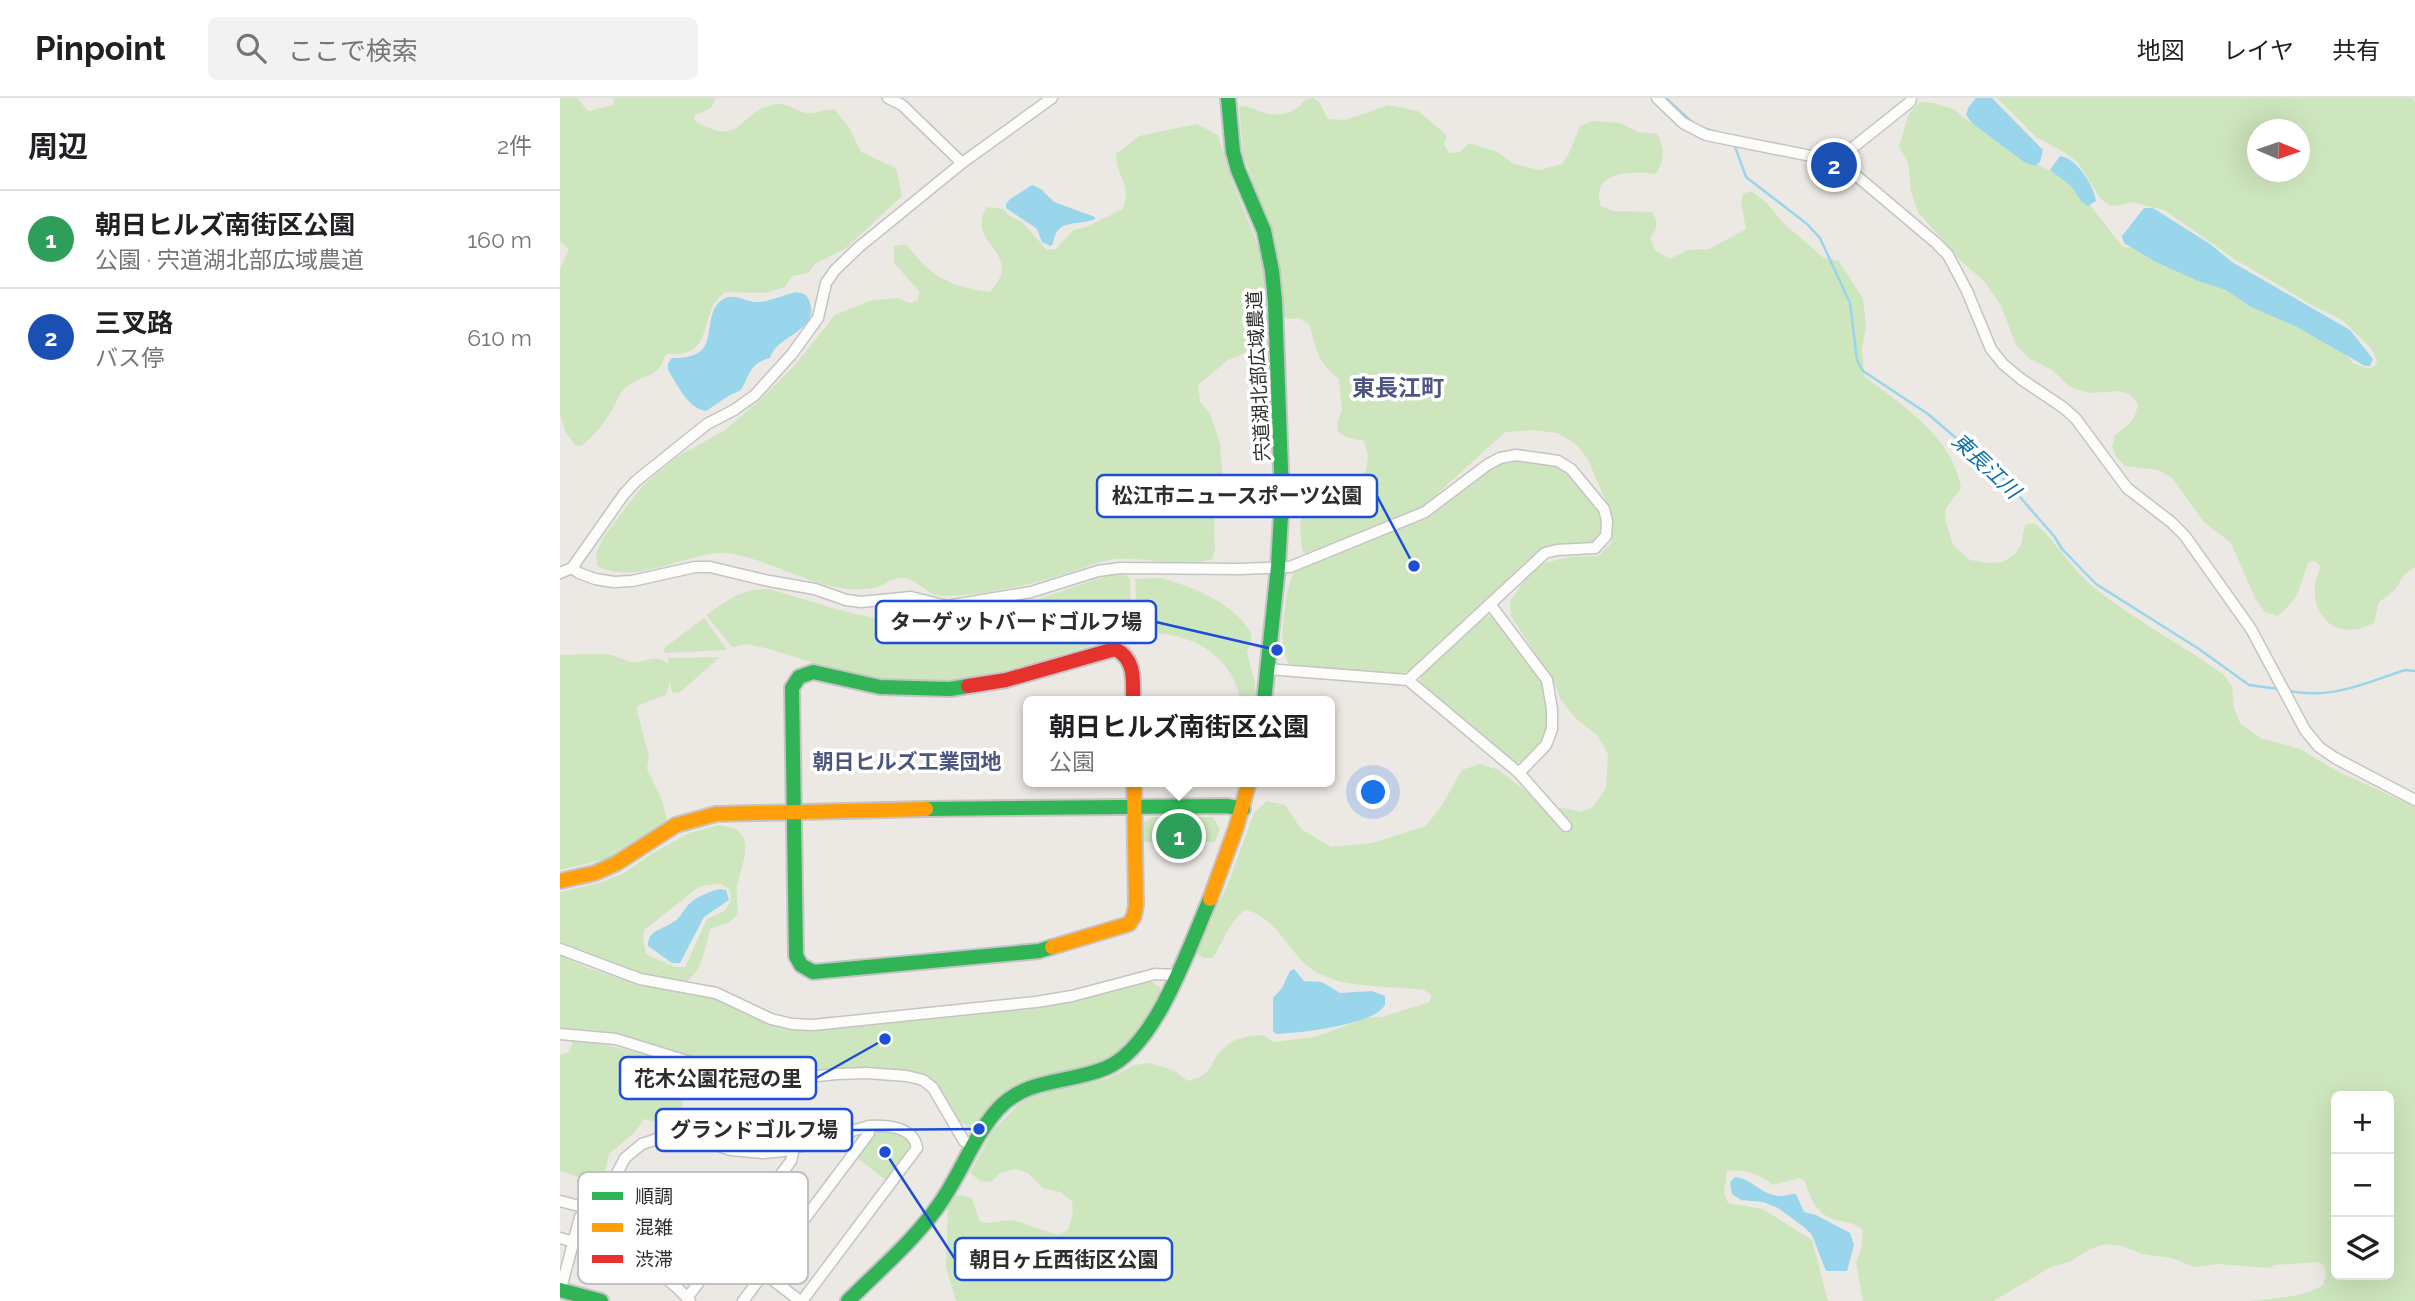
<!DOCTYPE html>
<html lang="ja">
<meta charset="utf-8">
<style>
:root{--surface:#fff;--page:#f2f2f2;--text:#202124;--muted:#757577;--line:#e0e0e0;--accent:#b45309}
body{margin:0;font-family:Raleway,"Noto Sans JP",sans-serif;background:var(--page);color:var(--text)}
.controls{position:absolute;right:21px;bottom:21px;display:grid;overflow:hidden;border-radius:10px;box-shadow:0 7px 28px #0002}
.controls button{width:63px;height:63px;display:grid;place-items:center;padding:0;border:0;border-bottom:2px solid var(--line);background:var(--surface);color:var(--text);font:35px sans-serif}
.compass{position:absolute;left:1687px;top:21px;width:63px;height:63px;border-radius:50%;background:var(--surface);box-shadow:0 7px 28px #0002;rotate:92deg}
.you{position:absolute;left:814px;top:695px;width:24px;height:24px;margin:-18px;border:5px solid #fff;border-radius:50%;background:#1a73e8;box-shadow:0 0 0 10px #1a73e833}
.badge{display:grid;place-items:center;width:46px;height:46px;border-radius:50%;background:var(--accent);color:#fff;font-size:23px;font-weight:700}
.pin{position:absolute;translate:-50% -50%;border:4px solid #fff;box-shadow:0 2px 7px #0006}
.popup{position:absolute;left:463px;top:598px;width:312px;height:91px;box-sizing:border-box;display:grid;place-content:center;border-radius:10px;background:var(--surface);filter:drop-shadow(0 2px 5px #0005);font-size:23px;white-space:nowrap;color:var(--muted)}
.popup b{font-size:26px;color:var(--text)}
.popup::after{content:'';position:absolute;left:50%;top:100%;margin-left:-14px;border:14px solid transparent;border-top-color:var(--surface)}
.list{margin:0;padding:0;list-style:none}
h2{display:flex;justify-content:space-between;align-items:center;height:91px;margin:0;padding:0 28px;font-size:30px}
h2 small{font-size:23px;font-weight:400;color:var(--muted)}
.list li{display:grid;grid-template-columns:46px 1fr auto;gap:21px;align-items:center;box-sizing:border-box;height:98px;padding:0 28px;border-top:2px solid var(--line)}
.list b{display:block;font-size:26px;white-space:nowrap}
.list p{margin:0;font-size:23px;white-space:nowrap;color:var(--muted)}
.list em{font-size:23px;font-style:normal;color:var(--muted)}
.icon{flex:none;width:38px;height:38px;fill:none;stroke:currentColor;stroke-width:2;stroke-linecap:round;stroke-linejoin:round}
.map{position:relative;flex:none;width:1855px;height:1203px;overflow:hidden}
header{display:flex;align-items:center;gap:42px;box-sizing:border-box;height:98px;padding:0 35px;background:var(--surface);border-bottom:2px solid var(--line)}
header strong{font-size:33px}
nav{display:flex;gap:38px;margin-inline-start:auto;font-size:24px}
.search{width:490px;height:63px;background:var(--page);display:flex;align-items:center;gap:18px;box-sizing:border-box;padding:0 24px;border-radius:10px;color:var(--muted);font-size:26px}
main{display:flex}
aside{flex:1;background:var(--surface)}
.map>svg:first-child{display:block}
.green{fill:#cee6be;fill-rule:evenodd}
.water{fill:#99d6ec}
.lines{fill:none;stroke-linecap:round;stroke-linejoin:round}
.stream{stroke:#99d6ec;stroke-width:2.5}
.street-casing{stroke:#c5c4c5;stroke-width:13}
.fast-casing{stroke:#c5c4c5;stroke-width:18}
.slow-casing{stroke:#c5c4c5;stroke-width:18}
.jam-casing{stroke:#c5c4c5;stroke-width:18}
.street{stroke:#fcfcfb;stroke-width:10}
.fast{stroke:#30b455;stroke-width:14}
.slow{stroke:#ff9f0a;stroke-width:14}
.jam{stroke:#e5322d;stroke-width:14}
.labels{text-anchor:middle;stroke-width:7;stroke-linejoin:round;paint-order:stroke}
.street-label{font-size:19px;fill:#2e2e2e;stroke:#fff}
.water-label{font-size:21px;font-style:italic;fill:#0d6fa3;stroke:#fff}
.neighbourhood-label{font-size:21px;font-weight:bold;fill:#4d5680;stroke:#fff}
.quarter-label{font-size:23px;font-weight:bold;fill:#4d5680;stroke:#fff}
.key{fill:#fff;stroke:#c0c0c0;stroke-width:2}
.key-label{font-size:19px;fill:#2e2e2e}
.leader{fill:none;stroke:#1d4ed8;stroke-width:2.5}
.callout-dot{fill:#1d4ed8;stroke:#fff;stroke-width:2.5}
.callout{fill:#fff;stroke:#1d4ed8;stroke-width:2.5}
.callout-label{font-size:21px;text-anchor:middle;font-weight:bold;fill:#2e2e2e}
</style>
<header>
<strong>Pinpoint</strong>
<div class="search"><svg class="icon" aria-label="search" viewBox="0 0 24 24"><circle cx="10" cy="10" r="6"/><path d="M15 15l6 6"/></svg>ここで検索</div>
<nav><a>地図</a><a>レイヤ</a><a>共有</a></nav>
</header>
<main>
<aside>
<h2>周辺<small>2件</small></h2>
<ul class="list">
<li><span class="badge" style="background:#2e9e5b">1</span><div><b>朝日ヒルズ南街区公園</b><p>公園 · 宍道湖北部広域農道</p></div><em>160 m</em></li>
<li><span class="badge" style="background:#1a4fb4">2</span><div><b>三叉路</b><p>バス停</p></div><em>610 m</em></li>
</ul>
</aside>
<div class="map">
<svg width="1855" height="1203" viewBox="0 0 1855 1203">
<rect width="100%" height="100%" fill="#ece8e4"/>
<g class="green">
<path d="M 0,0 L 17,0 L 28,13 L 53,7 L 54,0 L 156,0 L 151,10 L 135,17 L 134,22 C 184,53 176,12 217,6 C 227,5 238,14 248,15 C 257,16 265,10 275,12 L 290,31 L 301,54 L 336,70 L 342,98 L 285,151 L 255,166 L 249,175 L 232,178 L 225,189 L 206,195 L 165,194 C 161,198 156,202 153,207 C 142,232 147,259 108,256 L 104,259 C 101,280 78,277 64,291 C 59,296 57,304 53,310 C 45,325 34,338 21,348 L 15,347 L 6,335 L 0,317 L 0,171 L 9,151 L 0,143 Z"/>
<path d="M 753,0 L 759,4 L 768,21 L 786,22 L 828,7 L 858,13 L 887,37 L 884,46 L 889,55 L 900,54 L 909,45 L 937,54 L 954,66 L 979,72 L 1002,66 L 1009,55 L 1020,28 L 1033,23 L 1060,25 L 1079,34 L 1097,36 C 1105,51 1105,61 1096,76 C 1073,73 1029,73 1041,108 L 1053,113 L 1092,114 C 1099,125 1098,129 1090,140 L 1095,152 L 1110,161 L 1127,152 L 1149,151 L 1186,131 L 1181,104 L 1183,96 L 1191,93 L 1206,104 L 1224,126 L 1264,160 L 1279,163 L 1303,201 L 1306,226 L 1302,251 L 1304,278 C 1343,308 1393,339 1401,390 L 1386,410 L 1385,421 L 1393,447 L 1410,462 L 1430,465 L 1443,464 L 1455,456 L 1461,446 L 1465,427 L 1474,425 C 1498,444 1512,473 1537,492 C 1577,524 1623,547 1664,577 L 1672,588 L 1674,610 L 1680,625 L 1700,640 L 1740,651 L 1775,672 L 1855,709 L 1855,1203 L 1692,1203 C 1715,1200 1743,1200 1763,1187 L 1766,1176 L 1765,1168 L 1758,1164 L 1715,1167 L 1709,1170 L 1658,1166 L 1635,1169 L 1611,1160 L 1583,1156 L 1561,1148 L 1545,1146 L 1530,1151 L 1511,1163 L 1489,1170 L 1434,1203 L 1303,1203 L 1296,1164 L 1301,1152 L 1303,1132 C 1294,1125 1287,1124 1276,1122 C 1257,1117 1250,1100 1245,1083 L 1239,1080 L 1213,1087 C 1198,1076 1187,1071 1167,1073 L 1164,1095 L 1168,1105 L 1203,1111 L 1252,1142 L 1268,1203 L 396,1203 L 386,1169 L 388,1109 L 396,1098 L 402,1097 L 412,1100 L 419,1122 L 424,1125 L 453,1122 L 498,1137 L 508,1132 L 513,1114 L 512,1103 L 500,1094 L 483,1090 L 468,1075 L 456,1071 L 440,1075 L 431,1084 L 420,1083 L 410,1075 L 433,1032 L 459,1006 L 490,988 L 547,981 L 575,967 L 590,965 L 613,972 L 628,983 C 657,976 648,962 665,949 C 676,939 689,938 703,937 L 713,944 L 755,939 L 809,919 L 822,919 L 870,904 L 871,897 L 864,892 C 836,888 790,890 767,879 C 759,876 749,870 744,865 C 726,847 711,816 685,812 C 668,825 664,844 652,860 L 643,860 L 637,855 L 650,821 L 667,788 L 694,715 L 707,703 L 725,707 L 741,731 L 771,749 L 812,745 L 866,728 L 882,707 L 902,672 L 920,666 L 939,672 L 988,711 L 1003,710 L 1021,714 L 1033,709 L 1046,690 L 1048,656 L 1037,637 L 1016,621 L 1001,602 L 993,583 L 951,518 L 950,503 L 964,483 L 984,465 L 1009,459 L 1039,458 L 1052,444 L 1052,417 L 1028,362 L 1017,347 L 998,335 L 973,332 L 945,334 L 863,409 L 754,453 L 745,455 L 742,452 L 740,425 L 748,411 L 806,373 L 808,357 L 804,343 L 786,339 L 778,334 L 777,326 L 782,312 L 779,281 C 759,267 755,250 750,227 L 738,220 L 728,221 L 722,216 L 720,171 L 706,118 L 683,57 L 679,8 C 689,8 693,11 701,14 C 718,20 736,15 746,1 ZM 1776,998 L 1829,998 L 1829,1177 L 1776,1177 Z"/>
<path d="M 1437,0 L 1852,0 L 1855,4 L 1855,469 L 1845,476 L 1834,493 L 1819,504 L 1814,525 C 1809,527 1803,530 1798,531 C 1761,538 1745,498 1761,469 L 1755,463 L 1749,464 C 1743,475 1742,486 1737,496 C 1733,505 1725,511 1718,518 L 1705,514 L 1695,500 L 1671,445 L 1644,424 L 1612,380 L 1598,372 L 1565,368 L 1556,359 L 1552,349 L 1555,337 C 1568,328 1575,323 1578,306 L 1571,297 L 1560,293 L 1529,295 L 1510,289 L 1492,272 L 1469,260 L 1456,247 L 1441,208 L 1425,184 L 1402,164 L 1358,114 L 1351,94 L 1348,64 L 1339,48 L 1349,16 L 1360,4 L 1373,5 L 1394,11 L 1404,20 L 1467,61 L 1502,79 L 1525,101 L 1563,149 L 1579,150 L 1670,192 L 1777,247 L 1793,265 L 1809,271 L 1816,267 L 1817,263 L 1811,250 L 1782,222 L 1755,209 L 1673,160 L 1604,112 L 1571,104 L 1561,107 L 1550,108 L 1540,100 L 1518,65 L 1506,55 L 1476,39 ZM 1698,32 L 1740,32 L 1740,74 L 1698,74 Z"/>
<path d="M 637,26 L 658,37 L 674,88 L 694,136 L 707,177 L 710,217 L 704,241 L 690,253 L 668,262 L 638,287 L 640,303 L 650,316 L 660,345 L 663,385 L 656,408 L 654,427 L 655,452 L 652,461 C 621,471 590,459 557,461 C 540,462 519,472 502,477 C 466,488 419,498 381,498 C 367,498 355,478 339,480 C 329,482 320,490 309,491 C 258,496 215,461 166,455 C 159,454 152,456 145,457 C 109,464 72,485 37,468 L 36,456 L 44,438 L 83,387 L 117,359 L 165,332 L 200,302 L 234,268 L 275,217 L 309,203 L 337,200 L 350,205 L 358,202 L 359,193 L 334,165 L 334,148 L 346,146 C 372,180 388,188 430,194 C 467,154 403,146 427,109 L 444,111 L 449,118 L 462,124 L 487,152 L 496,151 L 513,132 L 526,129 L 563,111 C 572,82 556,81 556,56 L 579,38 Z"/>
<path d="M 955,362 L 989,363 L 1004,369 L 1044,418 L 1044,435 L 1038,444 L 1030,447 L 976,457 L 852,571 L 839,577 L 739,569 L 728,565 C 726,559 723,554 723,549 C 721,533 726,482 736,472 L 864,419 L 893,400 L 933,368 Z"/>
<path d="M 565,476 L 570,481 L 572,536 C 510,551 450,577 385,583 C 322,589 260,566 201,549 L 187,546 L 172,549 L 146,517 C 168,502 182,490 209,491 C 250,503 292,518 334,523 C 406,532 479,500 546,478 Z"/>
<path d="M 601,480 C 634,489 676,506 692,537 L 687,554 L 695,585 L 696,603 L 681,603 C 670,552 626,533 578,535 L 575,481 Z"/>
<path d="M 924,518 L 936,520 L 983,582 L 990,624 L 982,645 L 963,664 L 951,665 L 861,588 L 860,576 Z"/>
<path d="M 144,520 L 167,552 L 105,555 L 104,550 Z"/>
<path d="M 0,557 C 16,557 34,555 51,557 C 58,558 64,563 72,564 C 86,566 95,554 108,566 L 108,560 L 160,559 L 119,595 L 112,594 L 110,583 L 106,597 L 77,608 L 77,613 L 89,658 L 87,671 L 101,700 L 107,720 L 103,728 L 50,760 L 0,772 Z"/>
<path d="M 592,719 L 653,719 L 660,731 L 655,744 L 579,744 L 579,727 Z"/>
<path d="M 159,727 C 163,728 171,729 175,731 C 195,741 180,772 177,788 C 176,797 177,807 178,816 L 170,824 L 150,831 C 145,849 143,872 127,883 C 83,884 40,864 0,848 L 0,794 L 39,785 L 62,776 L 93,755 L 129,735 ZM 157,786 C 173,787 175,802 164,813 C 160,816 152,818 147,821 L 125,869 L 115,869 L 86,856 L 83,841 L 84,832 L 140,788 Z"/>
<path d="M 0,858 L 28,870 L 72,884 L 137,894 L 159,902 L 207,925 L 222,929 L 249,932 L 333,923 L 588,882 L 600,889 L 601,896 L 579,935 L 556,959 L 542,966 L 454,989 L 440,1000 L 422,1023 L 409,1028 L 399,1023 L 381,993 L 373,984 L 351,974 L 274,970 L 206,980 L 183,980 L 167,976 L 124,956 L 59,937 L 0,931 Z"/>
<path d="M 13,943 C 57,947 83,955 124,971 L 122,1015 L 112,1028 L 84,1021 L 74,1035 L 49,1056 L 45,1074 L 31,1083 L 0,1073 L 0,957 L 9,954 Z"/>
<path d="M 321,1030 L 344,1037 L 353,1047 L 327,1083 L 296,1059 L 317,1031 Z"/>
</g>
<g class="water">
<path d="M 1416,0 L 1432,0 L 1483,52 L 1480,64 L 1475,68 L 1464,64 L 1412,25 L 1406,17 L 1408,10 Z"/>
<path d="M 1500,58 C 1517,60 1534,88 1536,103 L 1528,108 L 1522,104 L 1511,88 L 1490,72 Z"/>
<path d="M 472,87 L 481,91 L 494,104 L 535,119 L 535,121 C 516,129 497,119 493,146 L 490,148 L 482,144 L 477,131 L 446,110 L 446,106 L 450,101 Z"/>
<path d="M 1584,110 L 1593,110 L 1650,146 L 1672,164 L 1790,232 L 1813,261 L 1810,268 L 1805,268 L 1737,229 L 1691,209 L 1666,192 L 1638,183 L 1596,164 L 1564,145 L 1562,138 Z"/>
<path d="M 236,194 C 247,196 248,198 251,208 C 256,234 216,238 210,260 C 190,265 190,276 181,292 L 170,297 L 146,313 C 128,311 117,286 108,272 L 108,265 L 112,260 C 167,261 137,221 162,202 C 173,193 187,205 199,204 C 211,203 224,197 236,194 Z"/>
<path d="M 159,791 L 166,792 L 169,802 L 144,819 L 120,865 L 112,865 L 88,848 C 88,831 103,832 115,823 C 121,819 124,811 129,806 C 138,798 149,794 159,791 Z"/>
<path d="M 734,871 L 744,883 L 762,884 L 780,895 L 812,893 L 825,898 L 825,907 C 814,927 739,935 716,936 L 713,933 L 713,900 L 722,890 L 730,873 Z"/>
<path d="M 1175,1079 C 1191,1081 1198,1093 1213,1097 C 1222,1100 1228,1096 1236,1096 L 1244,1114 L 1256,1117 L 1290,1135 L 1294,1147 L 1287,1173 L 1266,1173 L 1252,1137 L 1244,1129 L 1218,1110 L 1203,1104 L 1181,1102 L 1172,1096 L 1170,1084 Z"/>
</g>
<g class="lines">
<g class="stream">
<path d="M 1106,0 L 1133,25"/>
<path d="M 1143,30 L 1160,35"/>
<path d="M 1174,46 L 1186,79 L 1247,126 L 1260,140 L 1290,205 L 1297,262 L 1303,273 L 1368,316 L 1446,383 L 1494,438 L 1502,451 L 1536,486 L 1639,551 L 1689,587 L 1719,591"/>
<path d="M 1726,592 C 1769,603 1805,585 1845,572 L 1855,573"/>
</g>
<defs>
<g id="street">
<path d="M 328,0 L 342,7 L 402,65"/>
<path d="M 1097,0 L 1123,25 L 1146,37 L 1276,63 L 1292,74 L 1375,144 L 1388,157 L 1407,193 L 1431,251 L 1443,266 L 1461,281 L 1504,310 L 1516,321 L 1567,390 L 1611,424 L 1625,438 L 1691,531 L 1745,632 L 1759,649 L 1775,660 L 1855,702"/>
<path d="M 1276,63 L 1350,4 L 1351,0"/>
<path d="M 12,470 L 19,475 L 35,481 L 54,484 L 72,483 L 135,469 L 150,469 L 209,483 L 255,491 L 286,502 L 301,504 L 351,499 L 387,508 L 471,494 L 538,473 L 560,470 L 680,471 L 730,469 L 865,414 L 927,367 L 940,360 L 956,357 L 998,363 L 1011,371 L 1044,411 L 1047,423 L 1046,438 L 1035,450 L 997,452 L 985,455 L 848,582"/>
<path d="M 0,475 L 12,470 L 64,396 L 76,383 L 147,326 L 174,312 L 195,297 L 232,256 L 258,220 L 266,185 L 275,172 L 299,149 L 402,65 L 492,0"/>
<path d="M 930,506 L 987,582 L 992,611 L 992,631 L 986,647 L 959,675"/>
<path d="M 708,571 L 848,582 L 959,675 L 1006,728"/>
<path d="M 0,851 L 80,881 L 156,895 L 211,921 L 232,926 L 253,927 L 476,904 L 512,898 L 595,876 L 616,877"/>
<path d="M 0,936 L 56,941 L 130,964 L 175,983 L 190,985 L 277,976 L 306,975 L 347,978 L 363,982 L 373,990 L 404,1043 L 414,1049"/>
<path d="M 86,1090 C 123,1092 157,1096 190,1115"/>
<path d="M 0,1103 L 27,1110"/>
<path d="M 0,1140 C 55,1155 90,1158 130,1203"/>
<path d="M 46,1152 L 86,1098 L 86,1090 L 51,1087"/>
<path d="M 92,1169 L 143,1096"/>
<path d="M 205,1176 L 240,1203"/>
<path d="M 0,1194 L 20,1119 L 51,1087 L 65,1060 L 82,1046 L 100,1040 L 118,1038 L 134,1040 L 171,1052 L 203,1055 L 224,1053 L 309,1028 C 327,1027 354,1029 357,1050 L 242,1203"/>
<path d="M 127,1200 L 231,1063 L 234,1050"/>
<path d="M 183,1203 L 309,1035 L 309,1028"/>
</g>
<g id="fast">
<path d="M 668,0 L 673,54 L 678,72 L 704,133 L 712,173 L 715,204 L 722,400 L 718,469 L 704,603"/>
<path d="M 408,588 L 390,591 L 320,589 L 253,574 L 239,579 L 232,590 L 236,858 L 241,867 L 253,874 L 479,853 L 492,849"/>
<path d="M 366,711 L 667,708 L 683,711"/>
<path d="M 0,1192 L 41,1203"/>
<path d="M 288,1203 C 318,1173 351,1145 376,1111 C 400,1079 412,1040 438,1011 C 468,979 508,986 546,970 C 596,949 629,849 650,801"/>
</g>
<g id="slow">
<path d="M 0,783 L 35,775 L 57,765 L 116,727 L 156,716 L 366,711"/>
<path d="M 650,801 L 676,730 L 689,684"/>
<path d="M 492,849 L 569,826 L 574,818 L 576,807 L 574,684"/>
</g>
<path id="jam" d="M 408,588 L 446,582 L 555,551 C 576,561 573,583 573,603"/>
</defs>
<use href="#street" class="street-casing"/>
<use href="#fast" class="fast-casing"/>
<use href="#slow" class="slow-casing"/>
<use href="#jam" class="jam-casing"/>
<use href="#street" class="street"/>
<use href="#fast" class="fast"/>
<use href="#slow" class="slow"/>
<use href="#jam" class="jam"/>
</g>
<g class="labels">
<g class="street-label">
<text transform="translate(698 278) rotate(-93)" y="7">宍道湖北部広域農道</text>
</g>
<g class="water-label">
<text transform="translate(1426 368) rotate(43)" y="7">東長江川</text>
</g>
<g class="neighbourhood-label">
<text x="347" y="671">朝日ヒルズ工業団地</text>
</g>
<g class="quarter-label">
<text x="838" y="298">東長江町</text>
</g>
</g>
<rect x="18" y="1074" width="230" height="112" rx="10" class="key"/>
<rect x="32" y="1094" width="31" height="8" fill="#30b455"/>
<rect x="32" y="1125" width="31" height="9" fill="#ff9f0a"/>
<rect x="32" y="1157" width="31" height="8" fill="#e5322d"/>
<g class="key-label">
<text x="75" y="1105">順調</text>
<text x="75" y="1136">混雑</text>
<text x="75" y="1168">渋滞</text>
</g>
<path class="leader" d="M854 468L817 398M717 552L596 524M325 941L256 980M419 1031L292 1032M325 1054L395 1161"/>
<g class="callout-dot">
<circle cx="854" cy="468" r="7"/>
<circle cx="717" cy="552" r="7"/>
<circle cx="325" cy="941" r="7"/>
<circle cx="419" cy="1031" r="7"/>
<circle cx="325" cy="1054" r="7"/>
</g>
<g class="callout">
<rect x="537" y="377" width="280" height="42" rx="7"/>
<rect x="316" y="503" width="280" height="42" rx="7"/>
<rect x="60" y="959" width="196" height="42" rx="7"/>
<rect x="96" y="1011" width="196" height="42" rx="7"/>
<rect x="395" y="1140" width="217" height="42" rx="7"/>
</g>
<g class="callout-label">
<text x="677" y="405">松江市ニュースポーツ公園</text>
<text x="456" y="531">ターゲットバードゴルフ場</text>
<text x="158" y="988">花木公園花冠の里</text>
<text x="194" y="1039">グランドゴルフ場</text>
<text x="504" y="1169">朝日ヶ丘西街区公園</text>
</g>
</svg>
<div class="controls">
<button>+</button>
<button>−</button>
<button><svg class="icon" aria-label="layers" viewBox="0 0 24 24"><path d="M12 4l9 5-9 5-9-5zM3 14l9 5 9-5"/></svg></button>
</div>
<svg class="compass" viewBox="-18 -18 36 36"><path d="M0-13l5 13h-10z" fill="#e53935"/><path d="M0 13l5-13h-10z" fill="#757577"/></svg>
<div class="you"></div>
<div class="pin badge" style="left:619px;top:738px;background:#2e9e5b">1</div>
<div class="popup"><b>朝日ヒルズ南街区公園</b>公園</div>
<div class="pin badge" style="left:1274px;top:67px;background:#1a4fb4">2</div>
</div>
</main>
